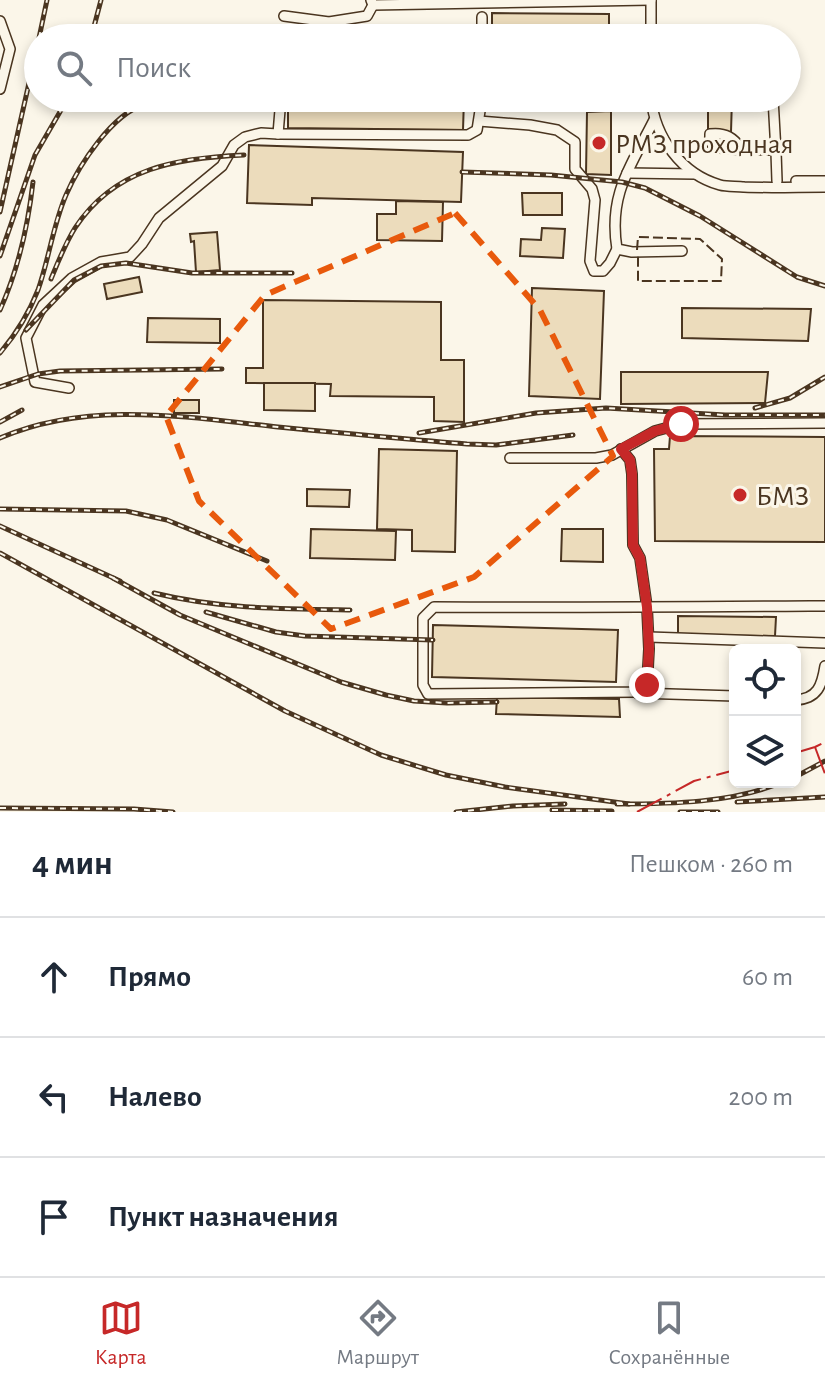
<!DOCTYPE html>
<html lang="ru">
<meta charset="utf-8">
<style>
:root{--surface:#fff;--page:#f2f2f3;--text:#1f2937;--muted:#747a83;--line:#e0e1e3;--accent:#c62828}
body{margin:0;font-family:"Alegreya Sans",sans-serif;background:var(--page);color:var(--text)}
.controls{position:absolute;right:24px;bottom:24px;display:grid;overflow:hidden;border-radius:12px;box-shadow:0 4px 12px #0003}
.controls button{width:72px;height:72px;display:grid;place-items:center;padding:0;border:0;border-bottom:2px solid var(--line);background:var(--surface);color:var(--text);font:40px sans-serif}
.stop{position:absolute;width:24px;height:24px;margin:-18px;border:6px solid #c62828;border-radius:50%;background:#fff}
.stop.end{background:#c62828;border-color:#fff;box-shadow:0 2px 8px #0008}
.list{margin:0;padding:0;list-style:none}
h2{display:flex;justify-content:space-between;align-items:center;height:104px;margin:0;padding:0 32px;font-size:34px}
h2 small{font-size:26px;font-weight:400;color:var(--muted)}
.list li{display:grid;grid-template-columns:52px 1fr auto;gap:24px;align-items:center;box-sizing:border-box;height:120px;padding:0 32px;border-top:2px solid var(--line)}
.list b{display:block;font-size:30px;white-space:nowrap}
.list em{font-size:26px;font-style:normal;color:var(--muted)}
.icon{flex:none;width:44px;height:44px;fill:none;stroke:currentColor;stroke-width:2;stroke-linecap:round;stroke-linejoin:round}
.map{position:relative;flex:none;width:825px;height:812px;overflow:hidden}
.search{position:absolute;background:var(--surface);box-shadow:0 4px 12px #0003;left:24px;right:24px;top:24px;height:88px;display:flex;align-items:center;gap:20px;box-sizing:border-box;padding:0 28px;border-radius:44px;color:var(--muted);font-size:30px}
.sheet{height:464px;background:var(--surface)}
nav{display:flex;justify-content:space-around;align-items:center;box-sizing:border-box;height:112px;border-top:2px solid var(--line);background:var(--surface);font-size:22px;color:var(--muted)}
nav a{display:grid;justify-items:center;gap:4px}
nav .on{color:var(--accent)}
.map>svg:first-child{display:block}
.building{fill:#ecdcbc;stroke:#4a3520;stroke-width:2}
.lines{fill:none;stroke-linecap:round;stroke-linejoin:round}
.minor-casing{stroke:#4a3520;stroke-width:12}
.minor{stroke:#fbf6e9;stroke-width:9}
.rail-casing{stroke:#4a3520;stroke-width:5}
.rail{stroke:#fbf6e9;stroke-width:2;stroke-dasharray:6;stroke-linecap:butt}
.fence{stroke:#4a3520;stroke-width:2;stroke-dasharray:10 4;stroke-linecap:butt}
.power{stroke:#c62828;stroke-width:2;stroke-dasharray:28 6 4 6;stroke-linecap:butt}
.route{stroke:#c62828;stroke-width:10}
.marked{fill:none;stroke:#e8590c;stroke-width:6;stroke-dasharray:16 10;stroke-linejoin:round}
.poi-dot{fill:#c62828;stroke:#fbf6e9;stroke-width:3}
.labels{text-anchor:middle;stroke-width:6;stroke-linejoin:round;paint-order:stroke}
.poi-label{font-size:28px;fill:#4a3520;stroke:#fbf6e9;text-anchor:start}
</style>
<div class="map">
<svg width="825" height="812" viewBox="0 0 825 812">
<rect width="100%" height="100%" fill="#fbf6e9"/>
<g class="building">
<path d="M 492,13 L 609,14 L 609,38 L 492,38 Z"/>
<path d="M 288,98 L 464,98 L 463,130 L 288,128 Z"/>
<path d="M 491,98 L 609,98 L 609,101 L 491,100 Z"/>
<path d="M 708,98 L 732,98 L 731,132 L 708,132 Z"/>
<path d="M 611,111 L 611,175 L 586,174 L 587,112 Z"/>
<path d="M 249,145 L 463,152 L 461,202 L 312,198 L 312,205 L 247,203 Z"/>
<path d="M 522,193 L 562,193 L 562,215 L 523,215 Z"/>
<path d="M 396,201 L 443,202 L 442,241 L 377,240 L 377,214 L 396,214 Z"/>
<path d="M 542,228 L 565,229 L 563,258 L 520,256 L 521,239 L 541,240 Z"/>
<path d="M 217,232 L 220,270 L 196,272 L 194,241 L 191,242 L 190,234 Z"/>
<path d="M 139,277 L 142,292 L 107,299 L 104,284 Z"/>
<path d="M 532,288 L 604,291 L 600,399 L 529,396 Z"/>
<path d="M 263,300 L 441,302 L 441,360 L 464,360 L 464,422 L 434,421 L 434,397 L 330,396 L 331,384 L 246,383 L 246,368 L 263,368 Z"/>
<path d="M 682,308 L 811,309 L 808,341 L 682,338 Z"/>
<path d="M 148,318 L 220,319 L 220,343 L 147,342 Z"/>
<path d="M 621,372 L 768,372 L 765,403 L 621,404 Z"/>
<path d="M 264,383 L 315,383 L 315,411 L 264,410 Z"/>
<rect x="174" y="400" width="25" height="13"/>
<path d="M 670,436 L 825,437 L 825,542 L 655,541 L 654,449 L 669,449 Z"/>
<path d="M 379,449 L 457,451 L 455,552 L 412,551 L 412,530 L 377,529 Z"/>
<path d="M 307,489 L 350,490 L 349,507 L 307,506 Z"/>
<path d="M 311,529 L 396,531 L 395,560 L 310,558 Z"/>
<path d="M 562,529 L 603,529 L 603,562 L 561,561 Z"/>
<path d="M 678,616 L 776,617 L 775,636 L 678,635 Z"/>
<path d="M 433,625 L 618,630 L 616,682 L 432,677 Z"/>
<path d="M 497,697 L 619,699 L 620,717 L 496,714 Z"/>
</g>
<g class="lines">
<defs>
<g id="minor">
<path d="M 371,0 L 373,5 L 651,0"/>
<path d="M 651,0 L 651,38"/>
<path d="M 284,16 L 329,22 L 367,16 L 373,5"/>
<path d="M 482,17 L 482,38"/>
<path d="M 0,21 L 10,49 L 0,89"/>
<path d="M 651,98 C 655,137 681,174 720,185 C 727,187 737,186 744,187 C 771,188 798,187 825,187"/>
<path d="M 773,98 L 776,152"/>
<path d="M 654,120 C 631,166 608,194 617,249 L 632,252 L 682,251"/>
<path d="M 479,121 L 530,125 L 557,130 L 575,142 L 575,169 L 592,189 L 595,200 L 590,261 L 594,271 L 603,271 L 610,263 L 617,249"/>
<path d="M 278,134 L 468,135 L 477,130 L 482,98"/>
<path d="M 742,149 C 733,138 726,132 710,134 C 710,140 709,142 714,146 C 721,151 763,149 773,150 L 776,152 L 777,181"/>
<path d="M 627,173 L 695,174"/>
<path d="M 796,181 L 825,181"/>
<path d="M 69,388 L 35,382 L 26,338 L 43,305 L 72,278 L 101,262 L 130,257 L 142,244 L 159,218 L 222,166 L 234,145 L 245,137 L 261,133 L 278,134 L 281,98"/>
<path d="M 621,449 L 630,460 L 632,474 L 633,545 L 640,558 L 647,607 L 649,649 L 647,685 L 634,692 L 428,694 L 423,685 L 423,618 L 434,607 C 560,608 685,607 810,606 L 825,606"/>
<path d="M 510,458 L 596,458 L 612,455 L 655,431 L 681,424 L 825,423"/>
<path d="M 649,637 L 825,643"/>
<path d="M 637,693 L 735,696"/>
<path d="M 795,700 C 818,699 822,685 825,666"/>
</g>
</defs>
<use href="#minor" class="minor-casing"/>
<use href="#minor" class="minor"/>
<defs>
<g id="rail">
<path d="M 39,38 L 47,0"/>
<path d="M 91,38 L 101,0"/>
<path d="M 462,172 L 551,175 L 622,182 L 645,188 L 700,216 L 797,277 L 825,286"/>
<path d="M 0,212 L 38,43"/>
<path d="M 0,256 L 35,155 L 68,98"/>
<path d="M 51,279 C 58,262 65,244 75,228 C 115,167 178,158 244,155"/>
<path d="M 0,310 C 18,270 28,226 33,182"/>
<path d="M 26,330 L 74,280 L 101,266 L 126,263 L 192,273 L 292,273"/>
<path d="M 0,353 C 16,334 29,313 38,290 C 49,259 53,225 66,195 C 79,165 112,114 145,104 C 176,95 212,100 244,100"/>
<path d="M 0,387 L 38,374 L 60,371 L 222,369"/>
<path d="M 755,408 L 790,398 L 825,377"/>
<path d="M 0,422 L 22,410"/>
<path d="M 419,433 L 536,413 L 606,408 L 725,415 L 825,415"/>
<path d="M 0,438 C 88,400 186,417 278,427 C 341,433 404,439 467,444 L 496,445 L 573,435"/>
<path d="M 0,509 L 126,511 L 167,520 L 267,561"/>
<path d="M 0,526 L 120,581"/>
<path d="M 0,553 L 285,711 L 381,755 L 446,775 L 505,787 L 629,804"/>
<path d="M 113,578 L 180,615 L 341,682 L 386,695 L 414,701 L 447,703 L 497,702"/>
<path d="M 154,593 C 219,609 284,609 350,610"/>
<path d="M 206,612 L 276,632 L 305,636 L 433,640"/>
<path d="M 795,777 L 825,761"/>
<path d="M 737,802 L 825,797"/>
<path d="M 617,804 C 672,804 732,803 783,782"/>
<path d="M 0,808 L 134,809 L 173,812"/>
<path d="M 552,810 L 612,811"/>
<path d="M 456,812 L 513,806 L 565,804"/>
<path d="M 680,812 L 718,812"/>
</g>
</defs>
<use href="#rail" class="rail-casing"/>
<use href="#rail" class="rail"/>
<path class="fence" d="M 637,250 L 638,237 L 700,239 L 722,259 L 721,281 L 638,281 L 638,256"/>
<g class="power">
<path d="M 815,747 L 825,774"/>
<path d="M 795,753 L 815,747 L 825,742"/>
<path d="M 637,812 L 694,781 L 735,770"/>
</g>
</g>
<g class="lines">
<path class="route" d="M 647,685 L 649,649 L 647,607 L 640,558 L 633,545 L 632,474 L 630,460 L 621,449 L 655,431 L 681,424"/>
</g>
<path class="marked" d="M 455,213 L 540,310 L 613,456 L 474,577 L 331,629 L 199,501 L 166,416 L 265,295 Z"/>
<g class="poi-dot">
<circle cx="599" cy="143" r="8"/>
<circle cx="740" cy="495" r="8"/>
</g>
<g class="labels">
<g class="poi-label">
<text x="615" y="153">РМЗ проходная</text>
<text x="756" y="505">БМЗ</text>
</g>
</g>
</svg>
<div class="controls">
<button><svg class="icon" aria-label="locate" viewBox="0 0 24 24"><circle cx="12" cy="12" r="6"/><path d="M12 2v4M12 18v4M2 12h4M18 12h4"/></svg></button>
<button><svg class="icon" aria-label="layers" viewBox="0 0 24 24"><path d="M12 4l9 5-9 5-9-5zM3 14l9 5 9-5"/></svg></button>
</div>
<div class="stop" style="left:681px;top:424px"></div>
<div class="stop end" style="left:647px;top:685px"></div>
<div class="search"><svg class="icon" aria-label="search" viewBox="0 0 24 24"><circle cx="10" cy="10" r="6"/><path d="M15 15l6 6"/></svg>Поиск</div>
</div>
<section class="sheet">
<h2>4 мин<small>Пешком · 260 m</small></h2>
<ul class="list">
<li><svg class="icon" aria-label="ahead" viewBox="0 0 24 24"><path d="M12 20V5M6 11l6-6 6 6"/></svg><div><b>Прямо</b></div><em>60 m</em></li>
<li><svg class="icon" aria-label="left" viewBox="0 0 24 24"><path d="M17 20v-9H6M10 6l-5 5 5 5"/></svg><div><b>Налево</b></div><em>200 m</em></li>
<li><svg class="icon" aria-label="arrive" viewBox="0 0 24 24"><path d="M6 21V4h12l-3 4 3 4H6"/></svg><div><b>Пункт назначения</b></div></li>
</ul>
</section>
<nav>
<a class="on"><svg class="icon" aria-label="map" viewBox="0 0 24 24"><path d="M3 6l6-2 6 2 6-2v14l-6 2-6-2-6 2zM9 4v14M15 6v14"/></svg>Карта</a>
<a><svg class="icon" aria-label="directions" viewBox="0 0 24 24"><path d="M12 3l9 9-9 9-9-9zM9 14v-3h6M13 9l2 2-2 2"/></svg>Маршрут</a>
<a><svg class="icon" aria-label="saved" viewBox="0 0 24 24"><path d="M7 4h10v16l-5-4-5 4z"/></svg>Сохранённые</a>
</nav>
